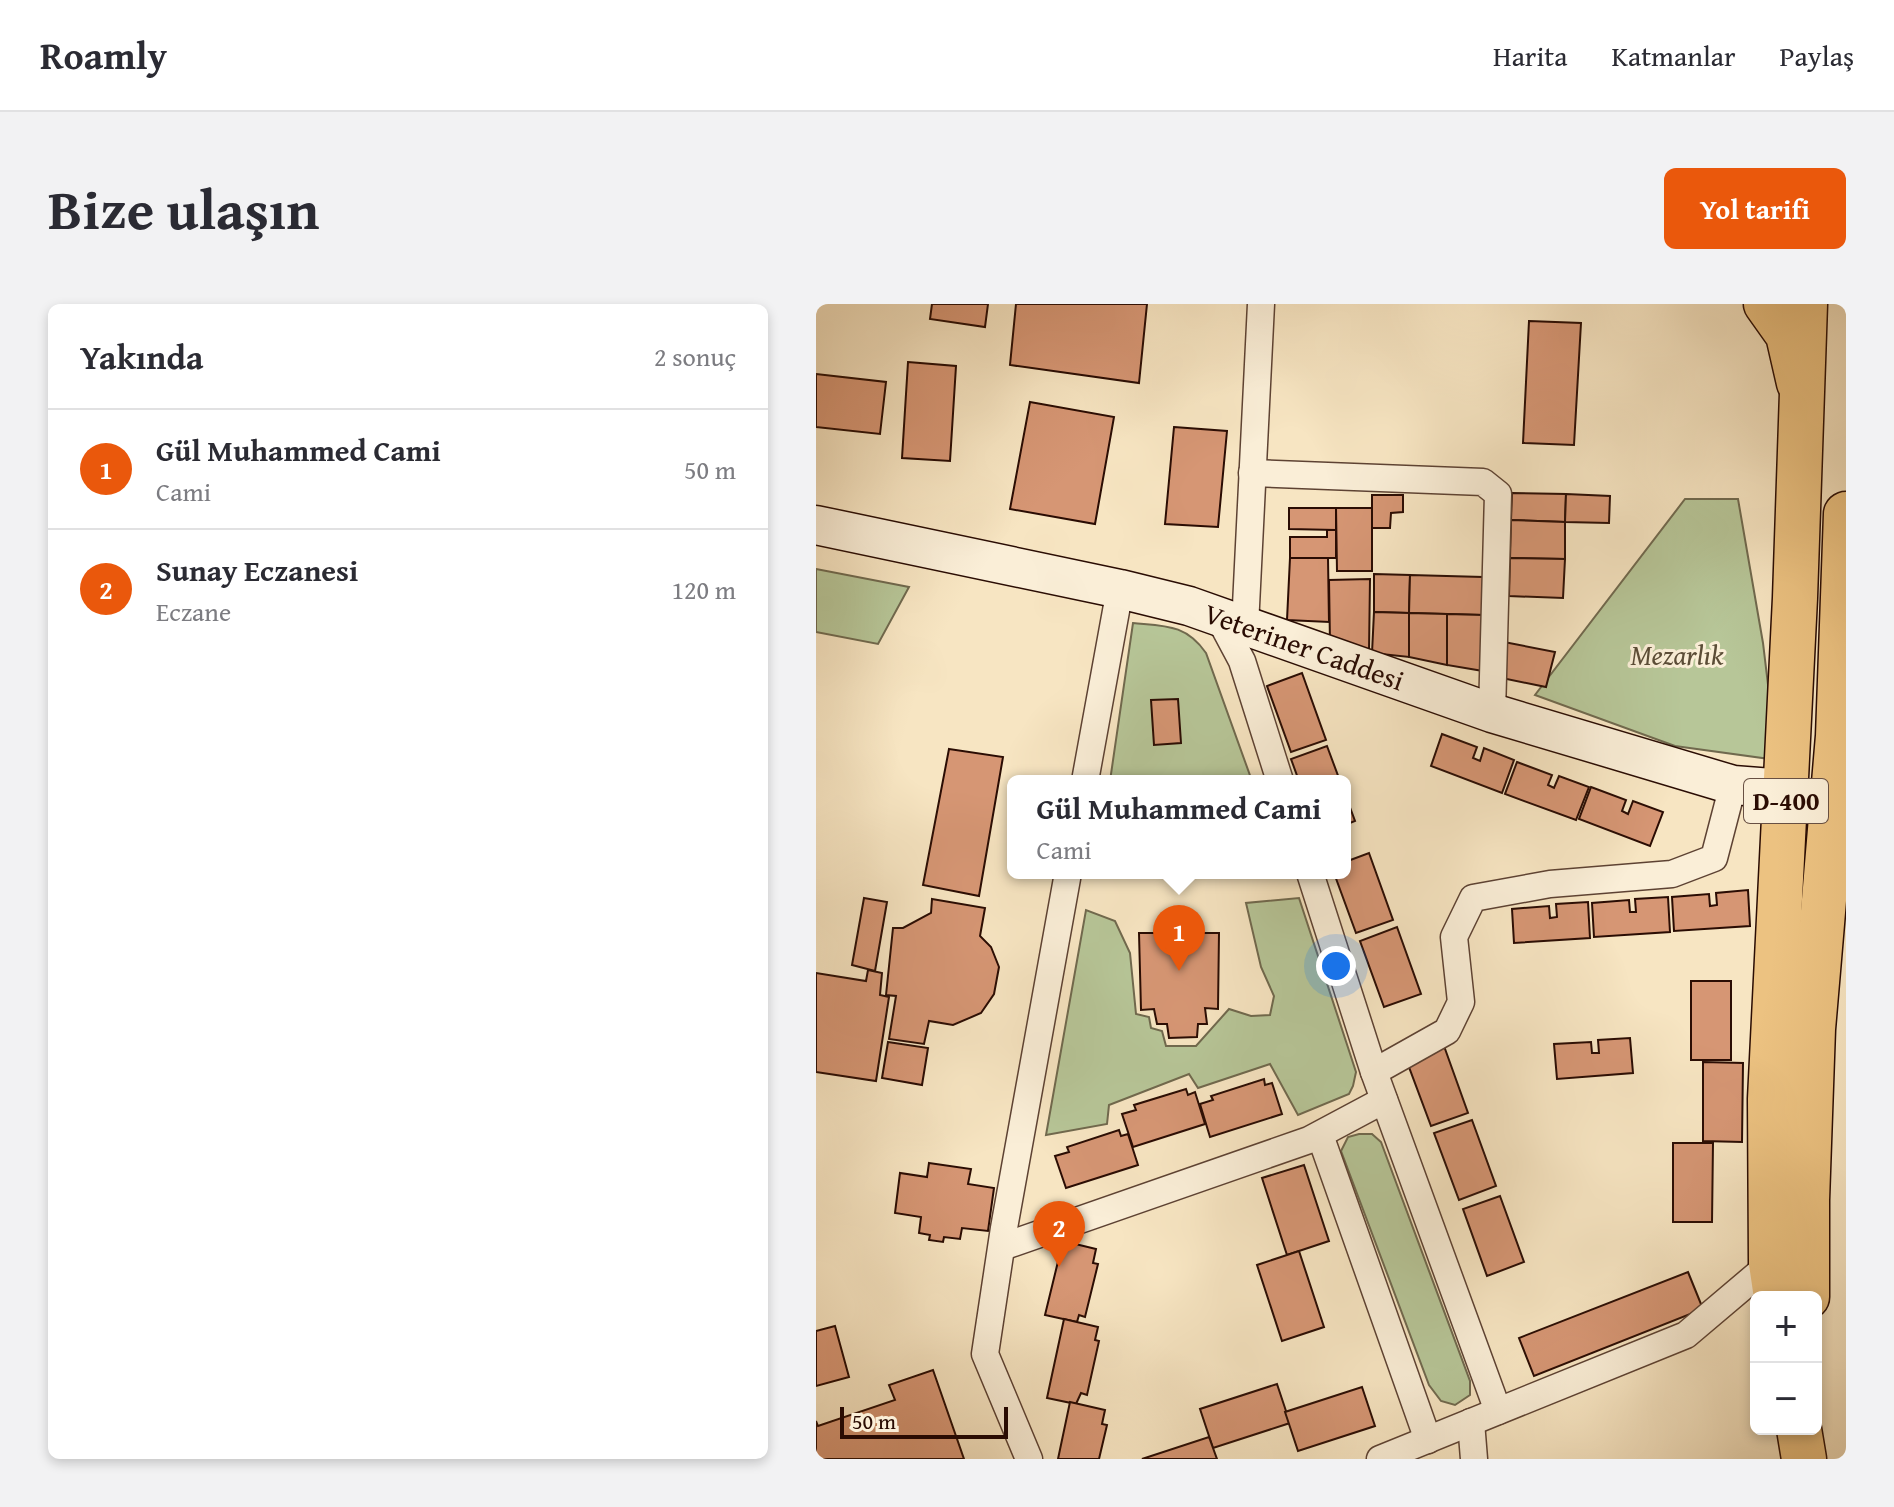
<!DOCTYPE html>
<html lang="tr">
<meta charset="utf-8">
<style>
:root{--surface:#fff;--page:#f2f2f3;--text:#2b2b33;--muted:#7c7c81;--line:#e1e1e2;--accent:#ea580c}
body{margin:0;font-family:"Gentium Book Plus",serif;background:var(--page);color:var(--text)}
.controls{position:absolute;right:24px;bottom:24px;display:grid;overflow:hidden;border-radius:12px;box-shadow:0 4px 12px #0003}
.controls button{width:72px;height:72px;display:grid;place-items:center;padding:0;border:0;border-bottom:2px solid var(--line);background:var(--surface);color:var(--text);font:40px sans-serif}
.scale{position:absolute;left:24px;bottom:20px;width:168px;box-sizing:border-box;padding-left:8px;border:4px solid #2a0c03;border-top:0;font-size:22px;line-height:28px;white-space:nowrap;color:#2a0c03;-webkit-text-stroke:6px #faeed7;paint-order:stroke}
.you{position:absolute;left:520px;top:662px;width:28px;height:28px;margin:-20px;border:6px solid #fff;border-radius:50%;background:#1a73e8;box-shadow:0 0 0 12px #1a73e833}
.badge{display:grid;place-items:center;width:52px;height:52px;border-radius:50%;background:var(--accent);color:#fff;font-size:26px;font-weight:700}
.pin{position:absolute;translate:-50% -66px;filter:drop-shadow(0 2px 4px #0008)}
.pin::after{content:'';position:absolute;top:42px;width:28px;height:24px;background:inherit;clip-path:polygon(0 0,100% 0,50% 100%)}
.popup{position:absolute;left:191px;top:471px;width:344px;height:104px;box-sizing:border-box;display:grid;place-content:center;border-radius:12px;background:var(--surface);filter:drop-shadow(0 2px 6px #0005);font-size:26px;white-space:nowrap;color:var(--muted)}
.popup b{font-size:30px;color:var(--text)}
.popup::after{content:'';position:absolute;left:50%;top:100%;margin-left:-16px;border:16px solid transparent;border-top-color:var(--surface)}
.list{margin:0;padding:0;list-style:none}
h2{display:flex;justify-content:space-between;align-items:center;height:104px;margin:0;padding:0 32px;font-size:34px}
h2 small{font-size:26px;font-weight:400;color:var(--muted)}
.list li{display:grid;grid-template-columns:52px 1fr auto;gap:24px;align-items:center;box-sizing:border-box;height:120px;padding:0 32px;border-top:2px solid var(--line)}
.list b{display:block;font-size:30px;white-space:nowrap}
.list p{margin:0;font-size:26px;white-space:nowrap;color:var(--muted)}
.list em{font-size:26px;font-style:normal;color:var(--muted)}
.map{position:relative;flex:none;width:1030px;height:1155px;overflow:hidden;border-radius:12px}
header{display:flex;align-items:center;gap:48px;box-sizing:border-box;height:112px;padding:0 40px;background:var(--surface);border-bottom:2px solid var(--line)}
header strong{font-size:38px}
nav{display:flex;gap:44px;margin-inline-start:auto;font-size:28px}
.intro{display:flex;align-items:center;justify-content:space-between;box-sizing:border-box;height:192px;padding:0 48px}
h1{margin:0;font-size:56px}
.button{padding:20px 36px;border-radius:12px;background:var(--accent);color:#fff;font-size:28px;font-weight:700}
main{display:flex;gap:48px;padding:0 48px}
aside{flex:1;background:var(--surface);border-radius:12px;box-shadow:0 4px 12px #0003}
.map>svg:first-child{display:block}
.green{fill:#b7c698;stroke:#70694e;stroke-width:2}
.building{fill:#d69674;stroke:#2a0c03;stroke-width:2}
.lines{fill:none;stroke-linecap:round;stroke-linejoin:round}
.minor-casing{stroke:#5d4233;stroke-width:29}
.secondary-casing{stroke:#2a0c03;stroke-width:41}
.primary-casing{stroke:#2a0c03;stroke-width:45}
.trunk-casing{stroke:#2a0c03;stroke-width:47}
.minor{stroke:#faeed7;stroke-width:26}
.secondary{stroke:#faeed7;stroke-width:38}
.primary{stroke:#ecc281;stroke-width:42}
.trunk{stroke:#ecc281;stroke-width:44}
.labels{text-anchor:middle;stroke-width:6;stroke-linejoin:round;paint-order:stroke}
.shield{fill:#faeed7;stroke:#685043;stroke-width:2}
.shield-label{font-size:26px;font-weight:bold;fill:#2a0c03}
.street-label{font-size:28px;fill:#2a0c03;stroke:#faeed7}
.park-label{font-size:28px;font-style:italic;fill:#5b4d37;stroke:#faeed7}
</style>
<header>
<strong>Roamly</strong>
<nav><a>Harita</a><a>Katmanlar</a><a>Paylaş</a></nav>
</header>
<div class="intro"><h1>Bize ulaşın</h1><a class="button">Yol tarifi</a></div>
<main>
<aside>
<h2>Yakında<small>2 sonuç</small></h2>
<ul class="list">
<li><span class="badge">1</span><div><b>Gül Muhammed Cami</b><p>Cami</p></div><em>50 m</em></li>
<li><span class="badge">2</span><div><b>Sunay Eczanesi</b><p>Eczane</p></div><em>120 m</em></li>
</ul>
</aside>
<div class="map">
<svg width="1030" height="1155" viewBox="0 0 1030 1155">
<rect width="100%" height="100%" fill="#f7e5c2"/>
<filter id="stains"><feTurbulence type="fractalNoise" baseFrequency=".0025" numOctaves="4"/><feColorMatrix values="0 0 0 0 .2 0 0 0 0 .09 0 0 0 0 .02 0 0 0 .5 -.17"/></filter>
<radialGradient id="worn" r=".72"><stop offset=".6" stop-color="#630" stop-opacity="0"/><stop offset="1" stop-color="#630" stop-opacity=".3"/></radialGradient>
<g class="green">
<path d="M 869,195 L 922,195 L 947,339 L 961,456 L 859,442 L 719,391 Z"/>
<path d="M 0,265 L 93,283 L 62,340 L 0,328 Z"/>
<path d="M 317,319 C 349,322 370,320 390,349 L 436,477 L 294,477 Z"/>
<path d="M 483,594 L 540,768 L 537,782 L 533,790 L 482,811 L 454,760 L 382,784 L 373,770 L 293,801 L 291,820 L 230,831 L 270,606 L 299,617 L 314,649 L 320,710 L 333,713 L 335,724 L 346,727 L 350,742 L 380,742 L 413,705 L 435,712 L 454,711 L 458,692 L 445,663 L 430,599 Z"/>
<path d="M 543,830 L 556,830 L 565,838 L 654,1077 L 654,1091 L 639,1101 L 625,1097 L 613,1081 L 525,847 L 532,833 Z"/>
</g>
<g class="building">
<path d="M 116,0 L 172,0 L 169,23 L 114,15 Z"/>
<path d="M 200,0 L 331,0 L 323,79 L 194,61 Z"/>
<path d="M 713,17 L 765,19 L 758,141 L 707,139 Z"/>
<path d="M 92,58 L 140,62 L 134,157 L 86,154 Z"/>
<path d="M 0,70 L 70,78 L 64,130 L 0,123 Z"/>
<path d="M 214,98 L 298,113 L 279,220 L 194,205 Z"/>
<path d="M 358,123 L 411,127 L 402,223 L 349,220 Z"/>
<path d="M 696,189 L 750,190 L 749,218 L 695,216 Z"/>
<path d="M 750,190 L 794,192 L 793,219 L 749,218 Z"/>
<path d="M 556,191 L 587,191 L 587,208 L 575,209 L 574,224 L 556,224 Z"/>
<path d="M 473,204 L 520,204 L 520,226 L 473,225 Z"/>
<path d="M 520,204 L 556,204 L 556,267 L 521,267 Z"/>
<path d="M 695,216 L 749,218 L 749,255 L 694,254 Z"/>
<path d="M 511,226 L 520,226 L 520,254 L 474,254 L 474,233 L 511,233 Z"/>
<path d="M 474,254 L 512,254 L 513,318 L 471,316 Z"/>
<path d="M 694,254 L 749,255 L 747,294 L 693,292 Z"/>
<path d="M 558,270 L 594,271 L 593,309 L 558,308 Z"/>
<path d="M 594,271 L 667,273 L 667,311 L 593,309 Z"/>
<path d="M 554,275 L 553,348 L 514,339 L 513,276 Z"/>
<path d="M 558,308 L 593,309 L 593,353 L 556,349 Z"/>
<path d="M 593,309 L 631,310 L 631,361 L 593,353 Z"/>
<path d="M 631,310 L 667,311 L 667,367 L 631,361 Z"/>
<path d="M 688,338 L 739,348 L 730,383 L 681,373 Z"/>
<path d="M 486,369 L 510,436 L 475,448 L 451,382 Z"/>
<path d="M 362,395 L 365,439 L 338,441 L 335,396 Z"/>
<path d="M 626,430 L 661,443 L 657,454 L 664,457 L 668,444 L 698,456 L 686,489 L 615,462 Z"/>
<path d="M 511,442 L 524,477 L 483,477 L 475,455 Z"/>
<path d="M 133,445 L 187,453 L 163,592 L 107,581 Z"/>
<path d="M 701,458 L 736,471 L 732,481 L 738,484 L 743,472 L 773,483 L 760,516 L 689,490 Z"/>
<path d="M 775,483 L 810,496 L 806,507 L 812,510 L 817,497 L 847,508 L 834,542 L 763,515 Z"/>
<path d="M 529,490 L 539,517 L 529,521 Z"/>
<path d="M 553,549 L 577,616 L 540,629 L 518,569 L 529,569 L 529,558 Z"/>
<path d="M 932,586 L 934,622 L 858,627 L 856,593 L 893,590 L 894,602 L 901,601 L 900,589 Z"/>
<path d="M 852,593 L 854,628 L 778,633 L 776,599 L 813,596 L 814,608 L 820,608 L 819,595 Z"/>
<path d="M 48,594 L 71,598 L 59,667 L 36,661 Z"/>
<path d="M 116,595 L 169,604 L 164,632 L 175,643 L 183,663 L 178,690 L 165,709 L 137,721 L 113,717 L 108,740 L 73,735 L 80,692 L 70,691 L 77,624 L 87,624 L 115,609 Z"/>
<path d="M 772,598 L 774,634 L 698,639 L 696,605 L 733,602 L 734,614 L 741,613 L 740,600 Z"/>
<path d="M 581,623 L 605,690 L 568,703 L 544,637 Z"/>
<path d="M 323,629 L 403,629 L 402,705 L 389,704 L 391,720 L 382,720 L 381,733 L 353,734 L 351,720 L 341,720 L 338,705 L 325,706 Z"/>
<path d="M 52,666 L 66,669 L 64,691 L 73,693 L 60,777 L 0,768 L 0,669 L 50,677 Z"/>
<rect x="875" y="677" width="40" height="79"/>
<path d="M 814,734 L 817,769 L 741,775 L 738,740 L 775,738 L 776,749 L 783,749 L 782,736 Z"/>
<path d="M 72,738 L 112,744 L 106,781 L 66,774 Z"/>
<path d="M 628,742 L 652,809 L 615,822 L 590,755 Z"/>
<path d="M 887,758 L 927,759 L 926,838 L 887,837 Z"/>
<path d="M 448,775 L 449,781 L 456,779 L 466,810 L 394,833 L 384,800 L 397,796 L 395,792 Z"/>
<path d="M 370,785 L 372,791 L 379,788 L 389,820 L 317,843 L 306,810 L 320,806 L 318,801 Z"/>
<path d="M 656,816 L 680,882 L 643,896 L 618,829 Z"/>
<path d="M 303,826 L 305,832 L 312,830 L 322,861 L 250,884 L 239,852 L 253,848 L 251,843 Z"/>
<path d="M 857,839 L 897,839 L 896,918 L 857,918 Z"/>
<path d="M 113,859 L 155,865 L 152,880 L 178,884 L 172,927 L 146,924 L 144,935 L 128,933 L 127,938 L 113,936 L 114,931 L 103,929 L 105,913 L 79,909 L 84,869 L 111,873 Z"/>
<path d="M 488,861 L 513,937 L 471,951 L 446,874 Z"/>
<path d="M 684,892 L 708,958 L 671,972 L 647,905 Z"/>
<path d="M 247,937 L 280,945 L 277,959 L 282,960 L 269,1013 L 263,1011 L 261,1018 L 229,1011 Z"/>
<path d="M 483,947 L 508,1023 L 466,1037 L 441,961 Z"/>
<path d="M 872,968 L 887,1005 L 718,1072 L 703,1034 Z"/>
<path d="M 248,1015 L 282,1023 L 279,1036 L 283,1037 L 271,1091 L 265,1089 L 260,1100 L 231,1094 Z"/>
<path d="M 19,1022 L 33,1073 L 0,1082 L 0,1027 Z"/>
<path d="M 117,1066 L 148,1155 L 0,1155 L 0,1117 L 2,1122 L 79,1096 L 73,1081 Z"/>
<path d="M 461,1080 L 474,1119 L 397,1144 L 384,1105 Z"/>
<path d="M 546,1083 L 559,1122 L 482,1147 L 469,1108 Z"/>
<path d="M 254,1098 L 289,1106 L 286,1120 L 291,1121 L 283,1155 L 242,1155 Z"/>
<path d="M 393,1133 L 401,1155 L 326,1155 Z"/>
</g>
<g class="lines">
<defs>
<g id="minor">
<path d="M 436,169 L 667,178 L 682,190 L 676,409"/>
<path d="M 402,312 L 426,357 L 464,477"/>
<path d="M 429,322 L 445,0"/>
<path d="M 269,477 L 304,285"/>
<path d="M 494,569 L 558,768 L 682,1107"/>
<path d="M 558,768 L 631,727 L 645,698 L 638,633 L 657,594 L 734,580 L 856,570 L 898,554 L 917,481"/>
<path d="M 504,831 L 612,1136"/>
<path d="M 186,943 L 493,836 L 568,796"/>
<path d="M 655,1118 L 658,1155"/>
<path d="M 213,1155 L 169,1050 L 188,924 L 252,569"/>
<path d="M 564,1155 L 870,1031 L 955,959"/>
</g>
<g id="secondary">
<path id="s1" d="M 0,221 L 304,285 L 373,302 L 676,409 L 917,481 L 971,485"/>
</g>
<path id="primary" d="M 949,0 L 971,31 L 982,79"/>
<g id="trunk">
<path d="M 960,993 L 955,959 L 954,795 L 979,294 L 989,0"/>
<path d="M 991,993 L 991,896 L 997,725 L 1022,432 L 1030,210"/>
<path d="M 983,1125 L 988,1155"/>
</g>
</defs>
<use href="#minor" class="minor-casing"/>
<use href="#secondary" class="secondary-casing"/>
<use href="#primary" class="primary-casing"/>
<use href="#trunk" class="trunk-casing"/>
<use href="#minor" class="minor"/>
<use href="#secondary" class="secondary"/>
<use href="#primary" class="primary"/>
<use href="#trunk" class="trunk"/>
</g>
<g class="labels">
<rect class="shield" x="928" y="475" width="84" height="44" rx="6"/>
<g class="shield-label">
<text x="970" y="506">D-400</text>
</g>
<g class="street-label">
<text dy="10" stroke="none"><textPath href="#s1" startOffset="504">Veteriner Caddesi</textPath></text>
</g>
<g class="park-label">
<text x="861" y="361">Mezarlık</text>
</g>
</g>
<rect width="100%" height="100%" filter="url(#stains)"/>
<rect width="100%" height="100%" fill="url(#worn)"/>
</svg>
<div class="controls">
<button>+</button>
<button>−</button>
</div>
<div class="scale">50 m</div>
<div class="you"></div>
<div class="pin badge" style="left:363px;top:667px">1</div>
<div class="popup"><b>Gül Muhammed Cami</b>Cami</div>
<div class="pin badge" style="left:243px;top:963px">2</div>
</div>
</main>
